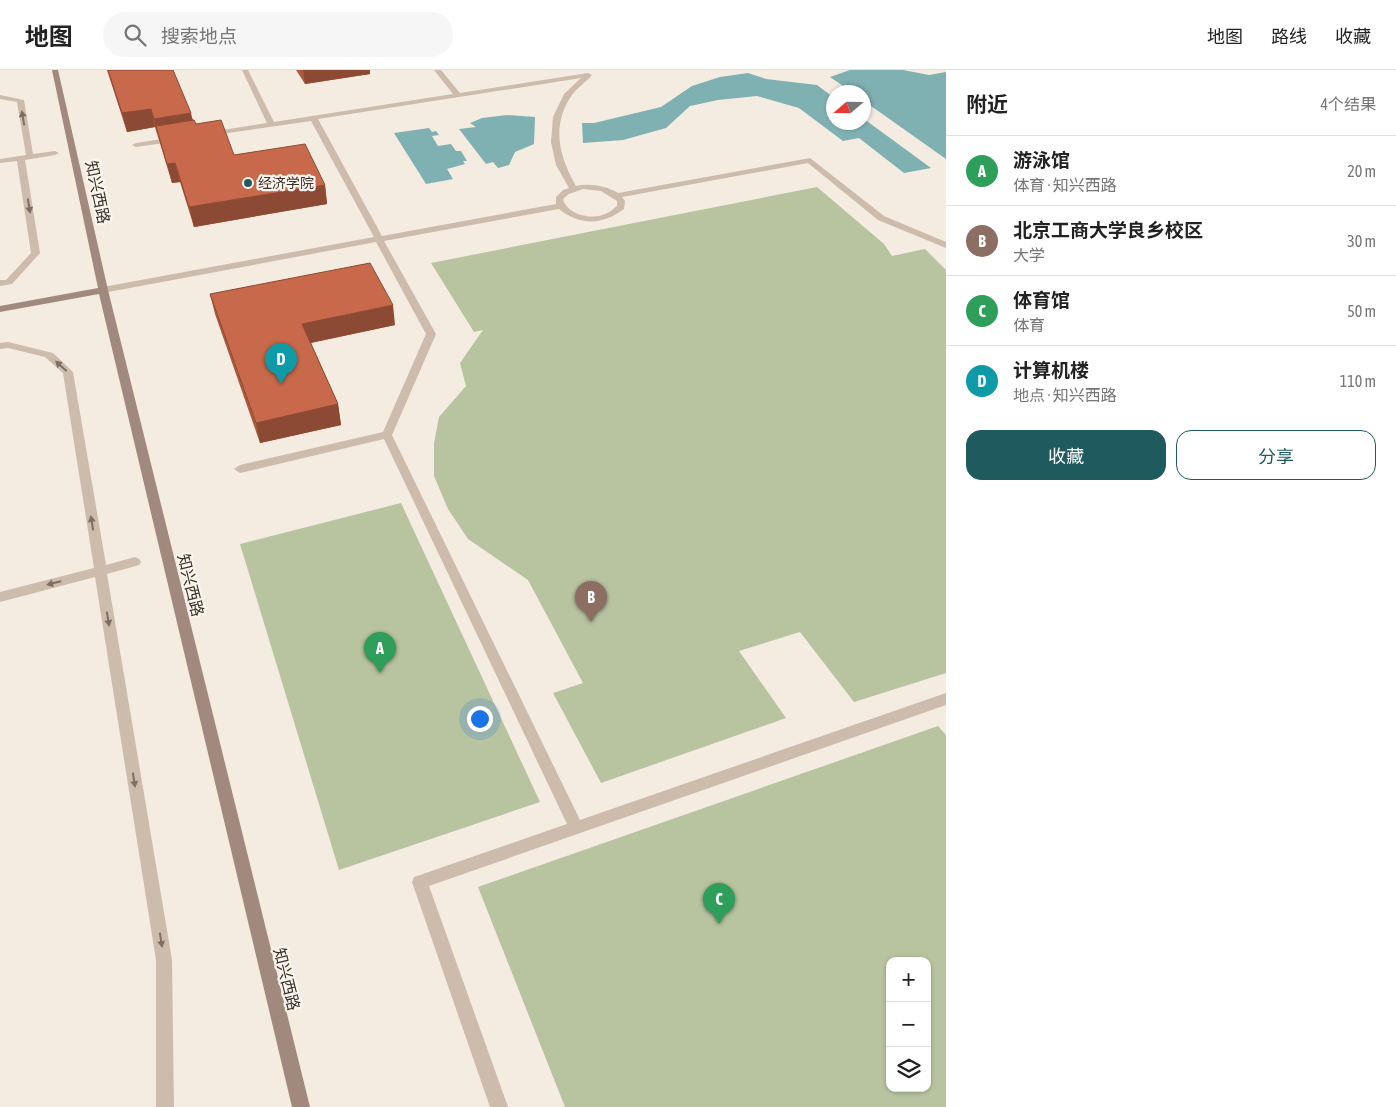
<!DOCTYPE html>
<html lang="zh">
<meta charset="utf-8">
<style>
:root{--surface:#fff;--page:#f6f6f6;--text:#222;--muted:#767676;--line:#e0e0e0;--accent:#1f5a5e}
body{margin:0;font-family:"Asap Condensed","Noto Sans SC",sans-serif;background:var(--page);color:var(--text)}
.controls{position:absolute;right:15px;bottom:15px;display:grid;overflow:hidden;border-radius:10px;box-shadow:0 1px 4px #0004}
.controls button{width:45px;height:45px;display:grid;place-items:center;padding:0;border:0;border-bottom:1px solid var(--line);background:var(--surface);color:var(--text);font:25px sans-serif}
.compass{position:absolute;left:826px;top:15px;width:45px;height:45px;border-radius:50%;background:var(--surface);box-shadow:0 1px 4px #0004;rotate:250deg}
.you{position:absolute;left:479px;top:648px;width:18px;height:18px;margin:-12px;border:4px solid #fff;border-radius:50%;background:#1a73e8;box-shadow:0 0 0 8px #1a73e833}
.badge{display:grid;place-items:center;width:32px;height:32px;border-radius:50%;background:var(--accent);color:#fff;font-size:16px;font-weight:700}
.pin{position:absolute;translate:-50% -41px;filter:drop-shadow(0 1px 2px #0008)}
.pin::after{content:'';position:absolute;top:26px;width:18px;height:15px;background:inherit;clip-path:polygon(0 0,100% 0,50% 100%)}
.list{margin:0;padding:0;list-style:none}
h2{display:flex;justify-content:space-between;align-items:center;height:65px;margin:0;padding:0 20px;font-size:21px}
h2 small{font-size:16px;font-weight:400;color:var(--muted)}
.list li{display:grid;grid-template-columns:32px 1fr auto;gap:15px;align-items:center;box-sizing:border-box;height:70px;padding:0 20px;border-top:1px solid var(--line)}
.list b{display:block;font-size:19px;white-space:nowrap}
.list p{margin:0;font-size:16px;white-space:nowrap;color:var(--muted)}
.list em{font-size:16px;font-style:normal;color:var(--muted)}
.actions{display:flex;gap:10px;padding:15px 20px}
.actions a{flex:1;padding:11px 0;border:1px solid var(--accent);border-radius:15px;text-align:center;font-size:18px;color:var(--accent)}
.actions .main{background:var(--accent);color:#fff}
.icon{flex:none;width:28px;height:28px;fill:none;stroke:currentColor;stroke-width:2;stroke-linecap:round;stroke-linejoin:round}
.map{position:relative;flex:none;width:946px;height:1037px;overflow:hidden}
header{display:flex;align-items:center;gap:30px;box-sizing:border-box;height:70px;padding:0 25px;background:var(--surface);border-bottom:1px solid var(--line)}
header strong{font-size:24px}
nav{display:flex;gap:28px;margin-inline-start:auto;font-size:18px}
.search{width:350px;height:45px;background:var(--page);display:flex;align-items:center;gap:12px;box-sizing:border-box;padding:0 18px;border-radius:28px;color:var(--muted);font-size:19px}
main{display:flex}
aside{flex:1;background:var(--surface)}
.map>svg:first-child{display:block}
.green{fill:#b8c4a0;fill-rule:evenodd}
.water{fill:#7fb0b2}
.lines{fill:none;stroke-linecap:round;stroke-linejoin:round}
.street{fill:#cdbbac;fill-rule:evenodd}
.secondary{fill:#a18a7d;fill-rule:evenodd}
.wall{fill:#ac5a40}
.shaded-wall{fill:#8c4a34}
.building{fill:#c8694b;stroke:#8c4a34}
.oneway{fill:#7d6f65}
.poi-dot{fill:#1f5a5e;stroke:#fbf5ee;stroke-width:2}
.labels{text-anchor:middle;stroke-width:4.5;stroke-linejoin:round;paint-order:stroke}
.far-poi-label{font-size:14px;fill:#3b302b;stroke:#fbf5ee;text-anchor:start}
.street-label{font-size:16px;fill:#3b302b;stroke:#fbf5ee}
</style>
<header>
<strong>地图</strong>
<div class="search"><svg class="icon" aria-label="search" viewBox="0 0 24 24"><circle cx="10" cy="10" r="6"/><path d="M15 15l6 6"/></svg>搜索地点</div>
<nav><a>地图</a><a>路线</a><a>收藏</a></nav>
</header>
<main>
<div class="map">
<svg width="946" height="1037" viewBox="0 0 946 1037">
<rect width="100%" height="100%" fill="#f4ebe1"/>
<g class="green">
<path d="M 817,117 L 884,174 L 892,186 L 925,179 L 946,200 L 946,603 L 854,632 L 800,562 L 739,581 L 786,648 L 601,713 L 553,623 L 583,613 L 528,510 L 468,469 L 448,439 L 434,406 L 434,373 L 439,347 L 466,316 L 460,293 L 483,260 L 474,262 L 431,193 Z"/>
<path d="M 401,433 L 540,732 L 339,800 L 240,474 Z"/>
<path d="M 938,656 L 946,665 L 946,1037 L 565,1037 L 478,817 ZM 890,891 L 927,891 L 927,1018 L 890,1018 Z"/>
</g>
<g class="water">
<path d="M 850,0 L 903,0 L 929,5 L 946,2 L 946,89 L 864,31 L 864,22 L 852,22 L 830,7 Z"/>
<path d="M 748,3 L 766,9 L 817,15 L 833,27 L 834,52 L 864,52 L 864,49 L 931,98 L 904,103 L 859,68 L 843,71 L 799,38 L 757,26 L 718,30 L 690,36 L 666,58 L 623,70 L 583,73 L 582,53 L 594,53 L 661,37 L 692,16 L 720,7 Z"/>
<path d="M 507,45 L 535,47 L 534,74 L 515,82 L 509,95 L 498,98 L 493,92 L 486,94 L 459,59 L 476,57 L 470,53 L 482,48 Z"/>
<path d="M 429,58 L 432,62 L 436,61 L 439,65 L 432,66 L 438,76 L 451,74 L 456,81 L 461,81 L 467,91 L 463,91 L 465,94 L 447,99 L 453,109 L 426,114 L 394,63 Z"/>
</g>
<g class="lines">
<g class="street">
<path d="M 242,0 L 248,0 L 274,52 L 453,24 L 434,0 L 441,0 L 460,23 L 588,3 L 592,5 C 585,13 575,19 570,28 C 551,58 560,88 576,116 C 590,113 606,116 618,123 L 810,88 L 884,146 L 946,172 L 946,178 L 878,150 L 808,93 L 622,127 L 625,131 L 624,139 C 603,155 580,156 559,139 L 384,171 L 436,264 L 392,365 L 580,750 L 946,623 L 946,635 L 429,816 L 508,1037 L 490,1037 L 412,812 L 414,807 L 420,805 L 567,754 L 384,369 L 240,403 L 234,399 L 240,395 L 383,362 L 426,264 L 376,172 L 103,223 L 98,220 L 103,217 L 374,167 L 311,51 L 207,66 L 206,64 L 210,62 L 267,53 ZM 581,8 L 564,24 L 553,47 L 551,72 L 556,95 L 569,118 L 563,120 L 556,127 L 556,134 L 382,166 L 318,49 ZM 583,119 L 601,121 L 617,131 L 617,136 C 614,138 611,142 607,143 C 593,151 567,145 563,129 L 569,124 Z"/>
<path d="M 0,25 L 24,30 L 33,84 L 55,81 L 59,83 L 55,85 L 25,90 L 40,183 L 12,214 L 0,216 L 0,210 L 6,210 L 31,183 L 17,91 L 0,93 L 0,89 L 26,85 L 17,32 L 0,29 Z"/>
<path d="M 175,67 L 178,67 L 178,71 L 136,77 L 132,75 L 136,73 Z"/>
<path d="M 8,272 L 53,283 L 73,302 L 106,495 L 135,487 L 139,489 L 141,492 L 139,495 L 107,504 L 172,890 L 174,1037 L 156,1037 L 156,890 L 95,507 L 0,532 L 0,522 L 94,498 L 63,303 L 45,287 L 8,278 L 0,279 L 0,273 Z"/>
</g>
<path class="secondary" d="M 52,0 L 58,0 L 108,220 L 310,1037 L 292,1037 L 99,224 L 0,242 L 0,236 L 98,218 Z"/>
</g>
<g class="wall">
<path d="M 107,0 L 173,0 L 193,50 L 196,54 L 234,85 L 325,115 L 327,134 L 194,157 L 180,112 L 172,113 L 155,57 L 127,62 Z"/>
<path d="M 296,0 L 370,0 L 370,4 L 305,14 Z"/>
<path d="M 210,224 L 395,255 L 311,273 L 338,334 L 341,355 L 260,373 L 215,244 Z"/>
</g>
<g class="shaded-wall">
<path d="M 303,0 L 370,0 L 370,4 L 305,14 Z"/>
<path d="M 151,39 L 155,57 L 127,62 L 122,43 Z"/>
<path d="M 191,43 L 195,62 L 156,56 L 158,68 L 154,49 Z"/>
<path d="M 175,93 L 180,112 L 172,113 L 167,94 Z"/>
<path d="M 325,115 L 327,134 L 194,157 L 189,137 Z"/>
<path d="M 393,235 L 395,255 L 305,274 L 302,254 Z"/>
<path d="M 338,334 L 341,355 L 260,373 L 256,353 Z"/>
</g>
<g class="building">
<path d="M 108,0 L 173,0 L 191,43 L 154,49 L 151,39 L 122,43 Z"/>
<path d="M 194,50 L 196,54 L 221,50 L 234,85 L 305,74 L 325,115 L 189,137 L 175,93 L 167,94 L 156,56 Z"/>
<path d="M 370,193 L 393,235 L 302,254 L 338,334 L 256,353 L 210,224 Z"/>
</g>
<defs><path id="oneway-solid" d="M-6-.8H1V-3.2L6.5 0L1 3.2V.8H-6Z" transform="scale(1.25)"/></defs>
<g class="oneway">
<use href="#oneway-solid" transform="translate(23 48) rotate(-100)"/>
<use href="#oneway-solid" transform="translate(29 136) rotate(81)"/>
<use href="#oneway-solid" transform="translate(61 296) rotate(-138)"/>
<use href="#oneway-solid" transform="translate(92 453) rotate(-99)"/>
<use href="#oneway-solid" transform="translate(54 513) rotate(166)"/>
<use href="#oneway-solid" transform="translate(108 549) rotate(81)"/>
<use href="#oneway-solid" transform="translate(134 710) rotate(81)"/>
<use href="#oneway-solid" transform="translate(161 870) rotate(81)"/>
</g>
<circle class="poi-dot" cx="248" cy="113" r="5"/>
<g class="labels">
<g class="far-poi-label">
<text x="258" y="118">经济学院</text>
</g>
<g class="street-label">
<text transform="translate(98 122) rotate(78)" y="6">知兴西路</text>
<text transform="translate(191 515) rotate(76)" y="6">知兴西路</text>
<text transform="translate(287 909) rotate(76)" y="6">知兴西路</text>
</g>
</g>
</svg>
<div class="controls">
<button>+</button>
<button>−</button>
<button><svg class="icon" aria-label="layers" viewBox="0 0 24 24"><path d="M12 4l9 5-9 5-9-5zM3 14l9 5 9-5"/></svg></button>
</div>
<svg class="compass" viewBox="-18 -18 36 36"><path d="M0-13l5 13h-10z" fill="#e53935"/><path d="M0 13l5-13h-10z" fill="#767676"/></svg>
<div class="you"></div>
<div class="pin badge" style="left:380px;top:603px;background:#2e9e5b">A</div>
<div class="pin badge" style="left:591px;top:552px;background:#8d6e63">B</div>
<div class="pin badge" style="left:719px;top:854px;background:#2e9e5b">C</div>
<div class="pin badge" style="left:281px;top:314px;background:#0f9aa8">D</div>
</div>
<aside>
<h2>附近<small>4个结果</small></h2>
<ul class="list">
<li><span class="badge" style="background:#2e9e5b">A</span><div><b>游泳馆</b><p>体育 · 知兴西路</p></div><em>20 m</em></li>
<li><span class="badge" style="background:#8d6e63">B</span><div><b>北京工商大学良乡校区</b><p>大学</p></div><em>30 m</em></li>
<li><span class="badge" style="background:#2e9e5b">C</span><div><b>体育馆</b><p>体育</p></div><em>50 m</em></li>
<li><span class="badge" style="background:#0f9aa8">D</span><div><b>计算机楼</b><p>地点 · 知兴西路</p></div><em>110 m</em></li>
</ul>
<div class="actions"><a class="main">收藏</a><a>分享</a></div>
</aside>
</main>
